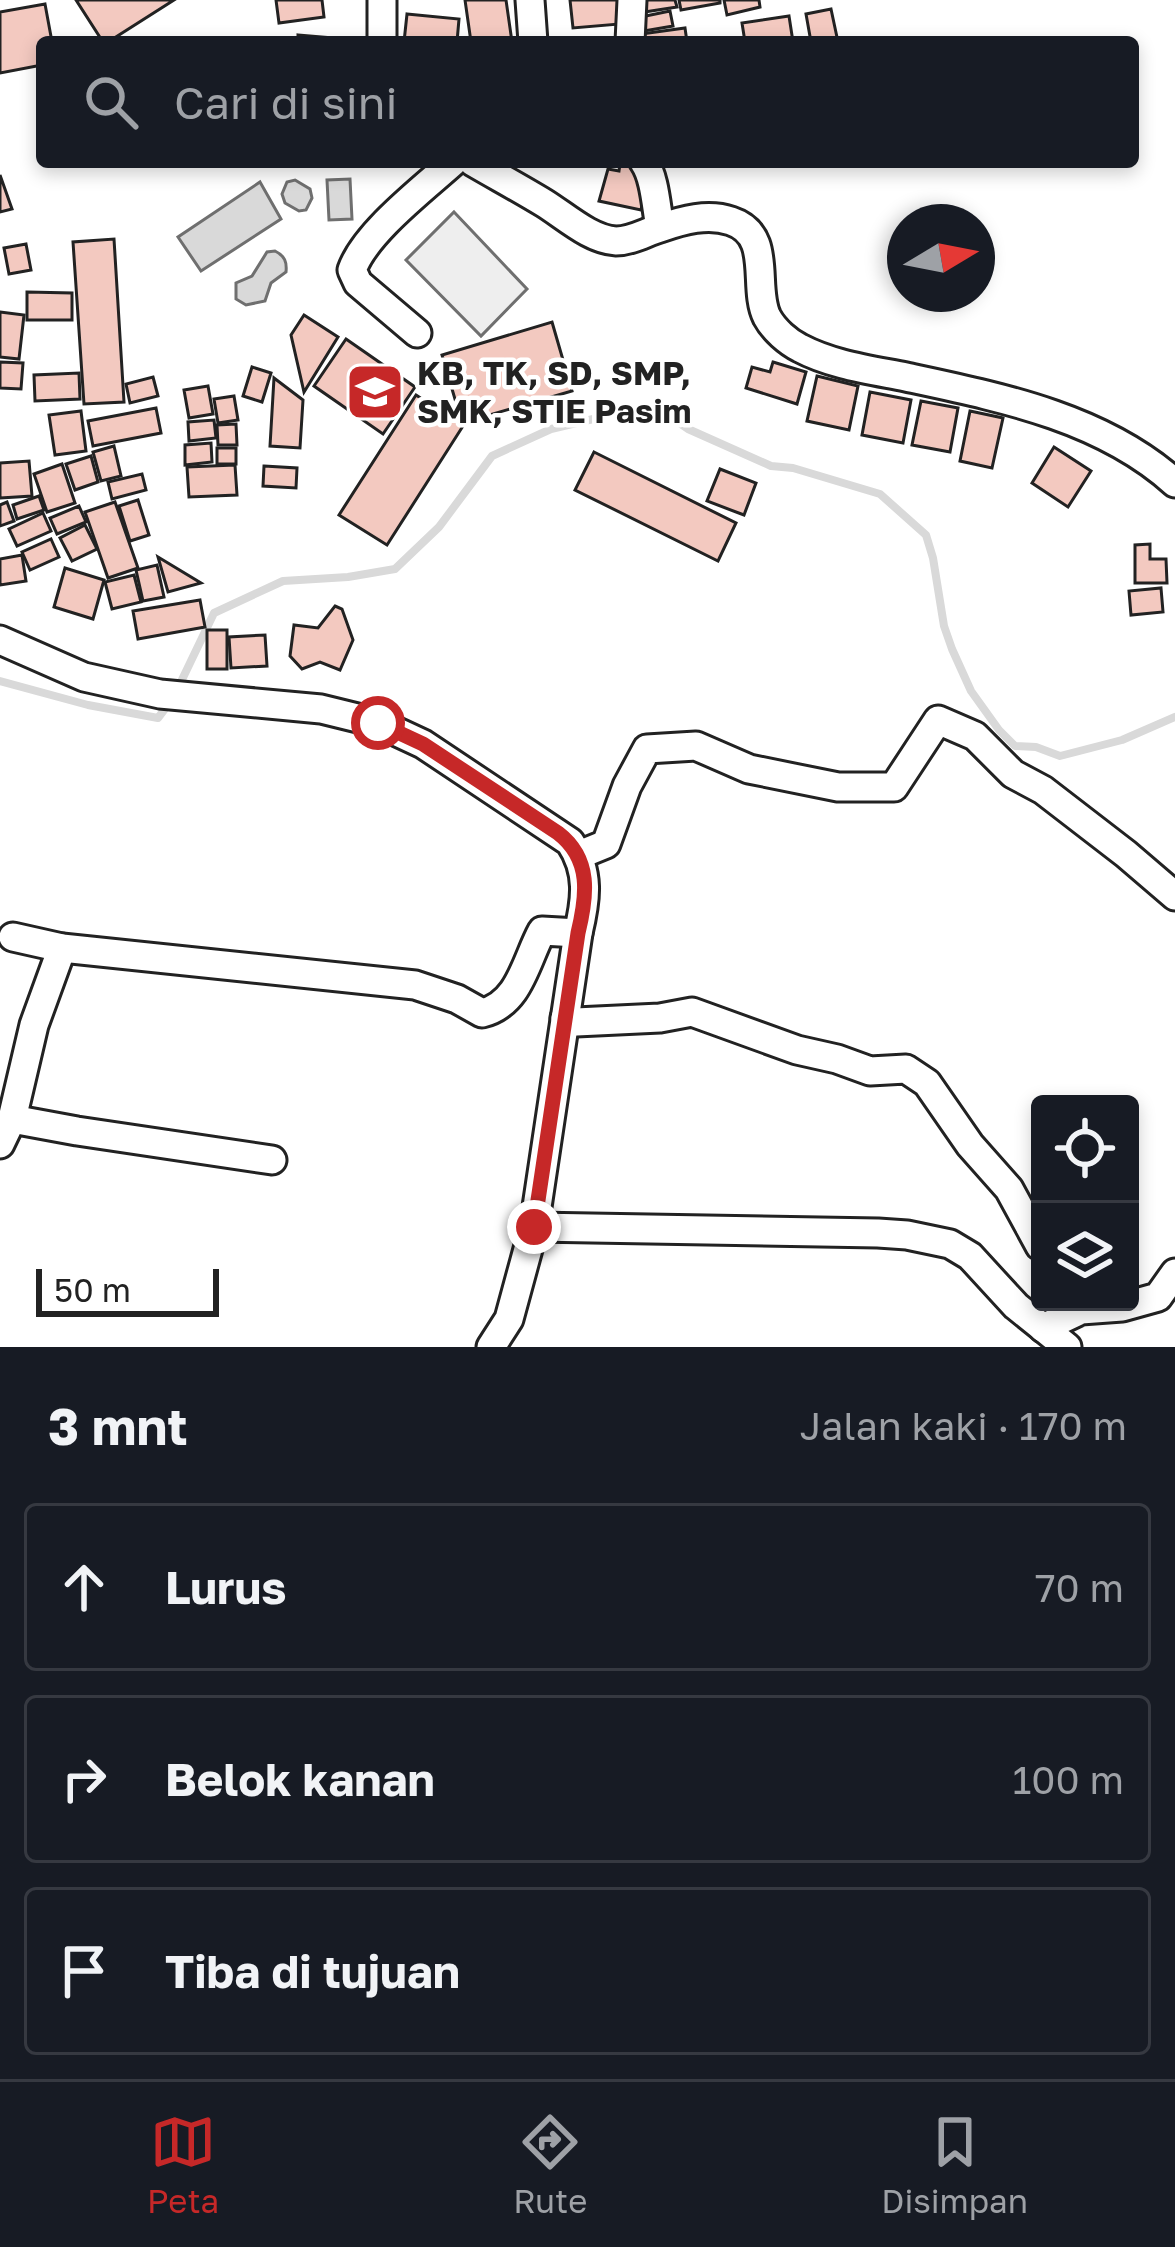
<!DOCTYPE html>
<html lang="id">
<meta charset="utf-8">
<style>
:root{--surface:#171b24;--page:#242831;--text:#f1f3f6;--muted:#9ea1a6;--line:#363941;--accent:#c62828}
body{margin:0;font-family:"Golos Text",sans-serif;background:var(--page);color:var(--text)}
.controls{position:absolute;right:36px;bottom:36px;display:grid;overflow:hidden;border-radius:12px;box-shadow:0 6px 18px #0003}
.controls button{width:108px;height:108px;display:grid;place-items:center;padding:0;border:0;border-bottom:3px solid var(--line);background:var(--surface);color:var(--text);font:60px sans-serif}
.compass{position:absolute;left:887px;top:204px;width:108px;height:108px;border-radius:50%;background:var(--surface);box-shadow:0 6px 18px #0003;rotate:80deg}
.scale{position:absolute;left:36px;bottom:30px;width:183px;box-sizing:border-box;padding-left:12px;border:6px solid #222;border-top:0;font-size:33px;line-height:42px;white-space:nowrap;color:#222;-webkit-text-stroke:9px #fff;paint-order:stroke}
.stop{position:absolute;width:36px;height:36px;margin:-27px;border:9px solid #c62828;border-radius:50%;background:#fff}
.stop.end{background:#c62828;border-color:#fff;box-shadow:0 3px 12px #0008}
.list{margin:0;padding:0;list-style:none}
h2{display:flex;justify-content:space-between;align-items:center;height:156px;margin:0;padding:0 48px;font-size:51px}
h2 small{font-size:39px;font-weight:400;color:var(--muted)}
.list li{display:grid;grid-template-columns:78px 1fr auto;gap:36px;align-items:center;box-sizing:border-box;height:168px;margin:0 24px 24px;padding:0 24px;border:3px solid var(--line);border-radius:12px}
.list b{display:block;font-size:45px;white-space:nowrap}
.list em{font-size:39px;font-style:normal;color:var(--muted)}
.icon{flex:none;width:66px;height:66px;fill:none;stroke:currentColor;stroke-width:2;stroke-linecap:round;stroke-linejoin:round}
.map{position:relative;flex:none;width:1175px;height:1347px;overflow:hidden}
.search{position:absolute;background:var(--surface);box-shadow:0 6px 18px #0003;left:36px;right:36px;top:36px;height:132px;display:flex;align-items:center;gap:30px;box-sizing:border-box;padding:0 42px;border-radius:12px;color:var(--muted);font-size:45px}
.sheet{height:732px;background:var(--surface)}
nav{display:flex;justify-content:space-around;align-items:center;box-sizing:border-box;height:168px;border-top:3px solid var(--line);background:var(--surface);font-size:33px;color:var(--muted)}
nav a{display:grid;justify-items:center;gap:6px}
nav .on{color:var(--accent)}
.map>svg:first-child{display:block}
.green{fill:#eee;stroke:#6f6f6f;stroke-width:3}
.water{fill:#d9d9d9;stroke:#6f6f6f;stroke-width:3}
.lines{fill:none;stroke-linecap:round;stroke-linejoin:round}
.stream{stroke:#d9d9d9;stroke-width:8}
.building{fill:#f3c9c0;stroke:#222;stroke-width:3}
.minor-casing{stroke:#222;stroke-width:33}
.minor{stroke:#fff;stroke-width:27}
.route{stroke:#c62828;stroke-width:15}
.labels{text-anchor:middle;stroke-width:9;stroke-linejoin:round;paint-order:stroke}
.poi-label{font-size:33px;font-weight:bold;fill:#222;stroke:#fff;text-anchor:start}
</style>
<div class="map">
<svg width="1175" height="1347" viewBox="0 0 1175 1347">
<rect width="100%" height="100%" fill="#fff"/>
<path class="green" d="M 454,212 L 527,289 L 481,336 L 406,260 Z"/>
<g class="water">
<path d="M 350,179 L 352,219 L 329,220 L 327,180 Z"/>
<path d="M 295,180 L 310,189 L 312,198 L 306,210 L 299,211 L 285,203 L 282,194 L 287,182 Z"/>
<path d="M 260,182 L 281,219 L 201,271 L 178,237 Z"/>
<path d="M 275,251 C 285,256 287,262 286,272 L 271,283 L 265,301 L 246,305 L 236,299 L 236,283 L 252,276 L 267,252 Z"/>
</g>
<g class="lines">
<g class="stream">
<path d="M 0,681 L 88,705 L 158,718 L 171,701"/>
<path d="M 178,688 L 214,613 L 283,581 L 348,577 L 395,569 L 439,527 L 492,456 L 551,429 L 627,411 L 648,410 L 669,416 L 688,429 L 771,466 L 793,468 L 880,494 L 926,535 L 933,558 L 944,626 L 952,649 L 971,691 L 999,730 L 1015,746 L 1036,747 L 1060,756 L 1122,740 L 1175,717"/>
</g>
</g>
<g class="building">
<path d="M 76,0 L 174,0 L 108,42 L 103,42 Z"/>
<path d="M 276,0 L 322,0 L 324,17 L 279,23 Z"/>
<path d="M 465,0 L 506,0 L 512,42 L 471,42 Z"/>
<path d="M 570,0 L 618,0 L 620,24 L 573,28 Z"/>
<path d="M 636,0 L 675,0 L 677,7 L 638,13 Z"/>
<path d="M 679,0 L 720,0 L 720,3 L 681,10 Z"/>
<path d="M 724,0 L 759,0 L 760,7 L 727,15 Z"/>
<path d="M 45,4 L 52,42 L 42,42 L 42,65 L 0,73 L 0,12 Z"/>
<path d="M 831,9 L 838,42 L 811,42 L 806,14 Z"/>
<path d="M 670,11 L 673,26 L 638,32 L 636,18 Z"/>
<path d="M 407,14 L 459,19 L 457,42 L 404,42 Z"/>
<path d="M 789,16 L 793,42 L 745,42 L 742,23 Z"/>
<path d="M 685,28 L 687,42 L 635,42 L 634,35 Z"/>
<path d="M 298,35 L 344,39 L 344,42 L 298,42 Z"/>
<path d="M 620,164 L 648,172 L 641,210 L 599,201 L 608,169 L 619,171 Z"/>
<path d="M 0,175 L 12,209 L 0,212 Z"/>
<path d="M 114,239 L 124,402 L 84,404 L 73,242 Z"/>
<path d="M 26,244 L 31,270 L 9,274 L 4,248 Z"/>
<path d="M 27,292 L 72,293 L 72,320 L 27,320 Z"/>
<path d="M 0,312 L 24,315 L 19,359 L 0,357 Z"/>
<path d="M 304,315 L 338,337 L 304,392 L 291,335 Z"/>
<path d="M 552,322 L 572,391 L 462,423 L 442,355 Z"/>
<path d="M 346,339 L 415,387 L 383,434 L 314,386 Z"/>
<path d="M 0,362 L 23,363 L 21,389 L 0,388 Z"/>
<path d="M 773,362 L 806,372 L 797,404 L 746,388 L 752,367 L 770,372 Z"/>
<path d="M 252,367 L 271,373 L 262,402 L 243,396 Z"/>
<path d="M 79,373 L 80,399 L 35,401 L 34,375 Z"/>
<path d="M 817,376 L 858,386 L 849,430 L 807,421 Z"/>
<path d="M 153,377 L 158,396 L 130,403 L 126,384 Z"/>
<path d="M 274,378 L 303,400 L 300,448 L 270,446 Z"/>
<path d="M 208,386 L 213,414 L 189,418 L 184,390 Z"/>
<path d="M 870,392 L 911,400 L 903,443 L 862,435 Z"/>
<path d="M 416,395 L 463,426 L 387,545 L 339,515 Z"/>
<path d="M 234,396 L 238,420 L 218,423 L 214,399 Z"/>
<path d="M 921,401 L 958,408 L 950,452 L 912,445 Z"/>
<path d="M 156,408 L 161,433 L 93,446 L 88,421 Z"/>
<path d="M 81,411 L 86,451 L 55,455 L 49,415 Z"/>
<path d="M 970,411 L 1003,418 L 992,468 L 960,461 Z"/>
<path d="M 214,420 L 216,438 L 189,441 L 188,422 Z"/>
<path d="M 236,424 L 237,445 L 218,445 L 217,425 Z"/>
<path d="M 211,443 L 212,462 L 185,465 L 185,445 Z"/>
<path d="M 114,446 L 121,476 L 101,481 L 93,452 Z"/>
<path d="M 1054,447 L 1091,471 L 1068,507 L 1032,483 Z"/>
<rect x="217" y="448" width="19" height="16"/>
<path d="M 594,452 L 736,523 L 718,561 L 575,490 Z"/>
<path d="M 91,456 L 98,482 L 75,490 L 66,464 Z"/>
<path d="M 29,461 L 32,496 L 0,498 L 0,463 Z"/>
<path d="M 62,464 L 75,503 L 47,512 L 34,474 Z"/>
<path d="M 235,465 L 237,495 L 189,497 L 187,467 Z"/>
<path d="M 264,466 L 297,468 L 296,488 L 263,486 Z"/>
<path d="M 720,469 L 756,483 L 744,515 L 707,501 Z"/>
<path d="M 142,474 L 146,490 L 112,499 L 108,482 Z"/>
<path d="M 39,496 L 44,510 L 17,519 L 13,505 Z"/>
<path d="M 138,500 L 149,535 L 130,541 L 119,506 Z"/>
<path d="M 7,502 L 14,521 L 0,526 L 0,505 Z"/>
<path d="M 115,502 L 138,568 L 108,578 L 85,512 Z"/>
<path d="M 79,506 L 86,522 L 57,534 L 50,518 Z"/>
<path d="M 43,513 L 51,531 L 17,546 L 9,529 Z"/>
<path d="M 85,525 L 97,549 L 72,561 L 60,538 Z"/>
<path d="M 51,539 L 59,557 L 30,570 L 22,552 Z"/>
<path d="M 1150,544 L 1150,559 L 1166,559 L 1167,583 L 1135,583 L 1135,545 Z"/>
<path d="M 22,555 L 26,581 L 0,585 L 0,559 Z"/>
<path d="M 158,557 L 201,583 L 168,592 Z"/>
<path d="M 157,565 L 164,597 L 143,601 L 136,570 Z"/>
<path d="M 65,568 L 104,580 L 93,619 L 54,607 Z"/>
<path d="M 134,575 L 141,602 L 112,609 L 105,582 Z"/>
<path d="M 1161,588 L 1163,612 L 1131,615 L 1129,591 Z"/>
<path d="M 200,600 L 205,627 L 138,639 L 133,611 Z"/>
<path d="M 335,606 L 342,609 L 353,640 L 340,670 L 320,662 L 302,669 L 290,656 L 294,625 L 318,628 Z"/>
<rect x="207" y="630" width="20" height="39"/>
<path d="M 265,635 L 267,666 L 231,668 L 229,637 Z"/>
</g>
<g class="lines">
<defs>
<g id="minor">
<path d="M 382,0 L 382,42"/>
<path d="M 530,0 L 533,42"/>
<path d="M 630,42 L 632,0"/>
<path d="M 473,162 C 497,176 521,189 544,203 C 565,216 591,240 616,241 C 632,241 646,232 660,228 C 683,220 708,213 731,221 C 774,235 752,287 767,317 C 774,330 788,342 800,348 C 832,365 871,370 906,377 C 999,397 1102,417 1175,483"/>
<path d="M 644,162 C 655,178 656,207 660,227"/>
<path d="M 417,333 L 358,283 L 352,270 C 365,233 423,189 453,162"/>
<path d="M 0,640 L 84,677 L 160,694 L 321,709 L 378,723 L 423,744 L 570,842 C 590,872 586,900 578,933 L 534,1227 L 509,1319 L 491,1347"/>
<path d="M 579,855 L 606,844 L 627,786 L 647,749 L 696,746 L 749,769 L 838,787 L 894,787 L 938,720 L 975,736 L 1013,774 L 1043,790 L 1126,854 L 1175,896"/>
<path d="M 13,937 L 62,948 L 415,985 L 457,999 L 482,1013 C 520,1004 526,960 542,931 L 578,933"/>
<path d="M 565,1018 L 576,1022 L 660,1018 L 692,1012 L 797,1050 L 837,1059 L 870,1071 L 906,1069 L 927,1083 L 970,1145 L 1009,1189 L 1040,1246"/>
<path d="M 12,1119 L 77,1131 L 272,1160"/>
<path d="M 0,1144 L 12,1119 L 34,1025 L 62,948"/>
<path d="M 534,1227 L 878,1233 L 907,1235 L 950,1244 L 970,1256 L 1016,1306 L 1067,1347"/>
<path d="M 1043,1328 L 1081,1310 L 1122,1307 L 1158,1297 L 1175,1273"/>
</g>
</defs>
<use href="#minor" class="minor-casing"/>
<use href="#minor" class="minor"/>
</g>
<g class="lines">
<path class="route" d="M 378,723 L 423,744 L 558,833 C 592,859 587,896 578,933 L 534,1227"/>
</g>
<defs>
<symbol id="school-square" viewBox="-11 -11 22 22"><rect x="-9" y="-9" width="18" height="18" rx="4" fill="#c62828" stroke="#fff"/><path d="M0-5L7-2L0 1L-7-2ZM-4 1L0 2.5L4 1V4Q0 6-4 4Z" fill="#fff"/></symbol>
</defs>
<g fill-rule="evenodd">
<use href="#school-square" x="342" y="359" width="66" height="66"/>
</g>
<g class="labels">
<g class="poi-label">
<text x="417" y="385">KB, TK, SD, SMP,<tspan x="417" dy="38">SMK, STIE Pasim</tspan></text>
</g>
</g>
</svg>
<div class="controls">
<button><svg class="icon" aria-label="locate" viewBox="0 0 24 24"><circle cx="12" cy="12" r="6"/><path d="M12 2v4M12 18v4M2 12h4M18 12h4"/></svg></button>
<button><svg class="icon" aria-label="layers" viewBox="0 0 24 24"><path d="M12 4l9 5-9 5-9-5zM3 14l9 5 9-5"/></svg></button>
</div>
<svg class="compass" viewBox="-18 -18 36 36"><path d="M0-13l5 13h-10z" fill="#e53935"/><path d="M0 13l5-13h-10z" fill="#9ea1a6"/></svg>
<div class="scale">50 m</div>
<div class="stop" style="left:378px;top:723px"></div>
<div class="stop end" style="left:534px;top:1227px"></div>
<div class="search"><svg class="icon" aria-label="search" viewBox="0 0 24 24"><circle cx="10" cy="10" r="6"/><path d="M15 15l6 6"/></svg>Cari di sini</div>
</div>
<section class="sheet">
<h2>3 mnt<small>Jalan kaki · 170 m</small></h2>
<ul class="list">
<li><svg class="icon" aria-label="ahead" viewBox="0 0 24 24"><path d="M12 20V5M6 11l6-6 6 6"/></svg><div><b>Lurus</b></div><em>70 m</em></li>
<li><svg class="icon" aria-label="right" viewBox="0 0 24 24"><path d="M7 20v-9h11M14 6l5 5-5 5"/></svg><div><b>Belok kanan</b></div><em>100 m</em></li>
<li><svg class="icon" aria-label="arrive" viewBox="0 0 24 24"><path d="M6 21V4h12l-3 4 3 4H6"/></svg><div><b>Tiba di tujuan</b></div></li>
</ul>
</section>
<nav>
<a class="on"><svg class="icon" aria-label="map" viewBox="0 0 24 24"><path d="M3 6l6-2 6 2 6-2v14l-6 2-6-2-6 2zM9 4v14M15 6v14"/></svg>Peta</a>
<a><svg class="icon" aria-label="directions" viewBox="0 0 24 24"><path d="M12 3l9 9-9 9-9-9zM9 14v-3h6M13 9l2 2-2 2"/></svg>Rute</a>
<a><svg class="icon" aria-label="saved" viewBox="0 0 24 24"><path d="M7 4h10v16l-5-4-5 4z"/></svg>Disimpan</a>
</nav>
